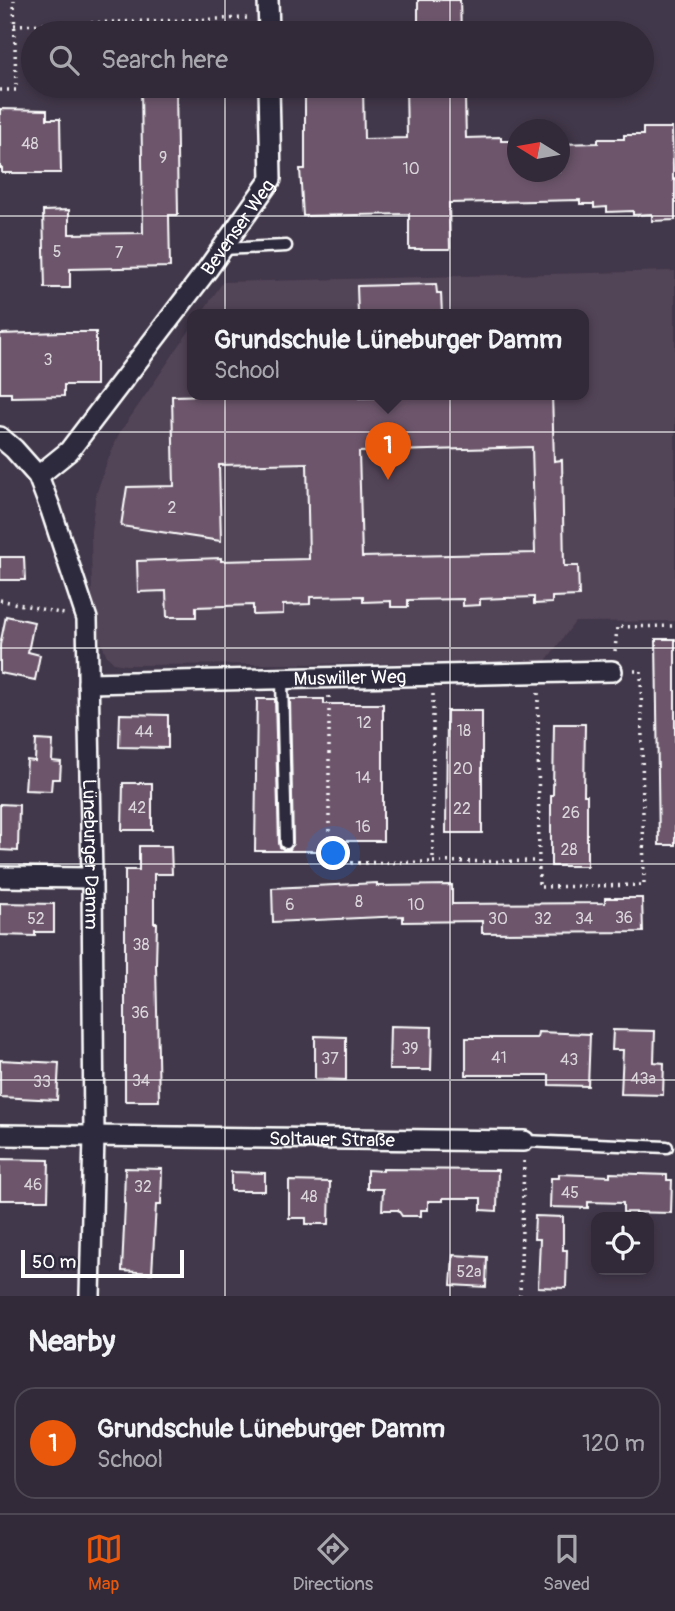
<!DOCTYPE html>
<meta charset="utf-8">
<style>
:root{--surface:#322a38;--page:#3a3240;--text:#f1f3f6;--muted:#a8a7ae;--line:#4d4653;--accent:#ea580c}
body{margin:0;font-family:Pangolin,sans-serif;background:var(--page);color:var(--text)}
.controls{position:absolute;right:21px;bottom:21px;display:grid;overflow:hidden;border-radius:14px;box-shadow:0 4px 10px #0003}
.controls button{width:63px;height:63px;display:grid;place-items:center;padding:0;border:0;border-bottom:2px solid var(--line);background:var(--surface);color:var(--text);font:35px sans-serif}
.compass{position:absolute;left:507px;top:119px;width:63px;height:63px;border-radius:50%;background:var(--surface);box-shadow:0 4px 10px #0003;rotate:281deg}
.scale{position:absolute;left:21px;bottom:18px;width:163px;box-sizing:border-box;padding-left:7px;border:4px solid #fff;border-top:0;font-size:19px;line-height:24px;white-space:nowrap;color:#fff;-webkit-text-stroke:5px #2f2a3d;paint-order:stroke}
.you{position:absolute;left:334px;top:854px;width:24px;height:24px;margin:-18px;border:5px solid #fff;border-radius:50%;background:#1a73e8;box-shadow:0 0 0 10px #1a73e833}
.badge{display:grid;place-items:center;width:46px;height:46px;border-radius:50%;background:var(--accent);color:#fff;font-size:23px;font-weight:700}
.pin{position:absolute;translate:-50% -58px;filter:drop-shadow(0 2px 4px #0008)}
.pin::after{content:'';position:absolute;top:37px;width:24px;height:21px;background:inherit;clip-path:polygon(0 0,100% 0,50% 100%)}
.popup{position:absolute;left:187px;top:309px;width:402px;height:91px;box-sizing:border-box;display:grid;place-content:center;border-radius:14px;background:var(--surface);filter:drop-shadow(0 2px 5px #0005);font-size:23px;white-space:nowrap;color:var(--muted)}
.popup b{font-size:26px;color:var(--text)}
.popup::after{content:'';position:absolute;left:50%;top:100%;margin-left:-14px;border:14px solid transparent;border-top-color:var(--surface)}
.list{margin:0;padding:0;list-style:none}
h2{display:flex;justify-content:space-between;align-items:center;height:91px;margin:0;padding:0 28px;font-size:30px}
h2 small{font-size:23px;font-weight:400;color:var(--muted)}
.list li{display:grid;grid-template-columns:46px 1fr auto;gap:21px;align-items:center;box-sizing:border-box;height:112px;margin:0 14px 14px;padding:0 14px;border:2px solid var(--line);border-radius:21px}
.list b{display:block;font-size:26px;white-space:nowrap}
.list p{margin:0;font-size:23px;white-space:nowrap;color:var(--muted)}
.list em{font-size:23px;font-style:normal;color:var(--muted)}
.icon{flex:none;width:38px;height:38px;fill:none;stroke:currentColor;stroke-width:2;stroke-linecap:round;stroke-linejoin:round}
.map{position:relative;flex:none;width:675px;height:1296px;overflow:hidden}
.search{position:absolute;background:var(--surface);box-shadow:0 4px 10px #0003;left:21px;right:21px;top:21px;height:77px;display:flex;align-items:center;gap:18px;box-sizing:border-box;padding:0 24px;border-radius:38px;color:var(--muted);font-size:26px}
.sheet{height:217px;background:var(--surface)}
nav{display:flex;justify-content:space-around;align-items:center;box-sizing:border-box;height:98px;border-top:2px solid var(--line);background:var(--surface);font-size:19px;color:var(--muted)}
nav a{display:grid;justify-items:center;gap:4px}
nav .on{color:var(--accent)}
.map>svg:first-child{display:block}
.built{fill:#534558}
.building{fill:#6d576c;stroke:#fff;stroke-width:2;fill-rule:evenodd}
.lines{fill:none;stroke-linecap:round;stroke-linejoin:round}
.service-casing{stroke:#fff;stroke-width:15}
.minor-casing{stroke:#fff;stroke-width:24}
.path{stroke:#fff;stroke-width:3.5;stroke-dasharray:2 5;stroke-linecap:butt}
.service{stroke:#2f2a3d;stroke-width:10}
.minor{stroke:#2f2a3d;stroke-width:19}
.grid{fill:none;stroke:#fff;stroke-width:2;stroke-opacity:0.55}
.labels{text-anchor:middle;stroke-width:6;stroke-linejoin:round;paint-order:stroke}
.number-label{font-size:16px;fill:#dad5da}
.street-label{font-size:19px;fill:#fff;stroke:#2f2a3d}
</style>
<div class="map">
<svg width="675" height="1296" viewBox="0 0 675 1296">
<rect width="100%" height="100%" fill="#42384b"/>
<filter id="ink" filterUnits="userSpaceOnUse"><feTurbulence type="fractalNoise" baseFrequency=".0143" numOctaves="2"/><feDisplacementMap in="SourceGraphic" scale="14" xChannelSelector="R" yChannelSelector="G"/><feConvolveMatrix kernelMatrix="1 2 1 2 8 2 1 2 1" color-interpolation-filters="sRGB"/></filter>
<g filter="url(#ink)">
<path class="built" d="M 675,271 L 675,621 L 575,622 L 545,662 L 127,665 L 114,663 L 107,656 L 101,642 L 92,594 L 91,531 L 96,495 L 106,465 L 119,434 L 192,327 L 192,394 L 584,394 L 584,314 L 201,314 L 223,282 Z"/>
<g class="building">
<path d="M 418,0 L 460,0 L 461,33 L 418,33 Z"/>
<path d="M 141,86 L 176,86 L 178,215 L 169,215 L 170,267 L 70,269 L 70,288 L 45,288 L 43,211 L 69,210 L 69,234 L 143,233 Z"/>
<path d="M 307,86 L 363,86 L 364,139 L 407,138 L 406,86 L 461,86 L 462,98 L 465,98 L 466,138 L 501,137 L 501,141 L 517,141 L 517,172 L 559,172 L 559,144 L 598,143 L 598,139 L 624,139 L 624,135 L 643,135 L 643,128 L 672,128 L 673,167 L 673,180 L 675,179 L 675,220 L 652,221 L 652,214 L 633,215 L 633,211 L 607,212 L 607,207 L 594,208 L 594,204 L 580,204 L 580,200 L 449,203 L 450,249 L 409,249 L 409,214 L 303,216 L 300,169 L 305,169 L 305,88 L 307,88 Z"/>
<path d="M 0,109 L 47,110 L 47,119 L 60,119 L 61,173 L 2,173 L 2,168 L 0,168 Z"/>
<path d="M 436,284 L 437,293 L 441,293 L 442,314 L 358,314 L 357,286 Z"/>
<path d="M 62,332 L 96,332 L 96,385 L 64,385 L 64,396 L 11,397 L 11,393 L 0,393 L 0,334 Z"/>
<path d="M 255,394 L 359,394 L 359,398 L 441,396 L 441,394 L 552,394 L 554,461 L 562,460 L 564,566 L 578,566 L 579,596 L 552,597 L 552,603 L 534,604 L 534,597 L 480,599 L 480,605 L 463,606 L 463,599 L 408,600 L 408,607 L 391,607 L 391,601 L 363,602 L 363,596 L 310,597 L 310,604 L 283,605 L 283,614 L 253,615 L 253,605 L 196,607 L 196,617 L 167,617 L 166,591 L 138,592 L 137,561 L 221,558 L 221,561 L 309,559 L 307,463 L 219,465 L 221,541 L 121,526 L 127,487 L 174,486 L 172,396 ZM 532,447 L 535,553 L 362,557 L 359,452 Z"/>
<path d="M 0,557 L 24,557 L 25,580 L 0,580 Z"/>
<path d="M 6,616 L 34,622 L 28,652 L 40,655 L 35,680 L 0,673 L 0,645 Z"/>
<path d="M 656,639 L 675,639 L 675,845 L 659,845 Z"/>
<path d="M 257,699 L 275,699 L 279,843 L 280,847 L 285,850 L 290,849 L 293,843 L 290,699 L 324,699 L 324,704 L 383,704 L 383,841 L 322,841 L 322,851 L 255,851 Z"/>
<path d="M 447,711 L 482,711 L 482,833 L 446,833 Z"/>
<path d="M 120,714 L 168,715 L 168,748 L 119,747 Z"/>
<path d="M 554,724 L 585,724 L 584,795 L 587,795 L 587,866 L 551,866 L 551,795 L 553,795 Z"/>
<path d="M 36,740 L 53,741 L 52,761 L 61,762 L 60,779 L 52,779 L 51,791 L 25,790 L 27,760 L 35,761 Z"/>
<path d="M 123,783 L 152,783 L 152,830 L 122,830 Z"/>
<path d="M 0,804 L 19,805 L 18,851 L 0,850 Z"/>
<path d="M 139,846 L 171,846 L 172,874 L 154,874 L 154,923 L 157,923 L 156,965 L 159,1101 L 125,1101 L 125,870 L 139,870 Z"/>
<path d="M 377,883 L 377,886 L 452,885 L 452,904 L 605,903 L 605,898 L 642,898 L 643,932 L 482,933 L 482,921 L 403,922 L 403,916 L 273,922 L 272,888 Z"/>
<path d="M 0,903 L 54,904 L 54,932 L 35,932 L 35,936 L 0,935 Z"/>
<path d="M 390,1026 L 432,1027 L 431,1070 L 389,1070 Z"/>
<path d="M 613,1030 L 655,1031 L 654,1062 L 664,1063 L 663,1095 L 621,1094 L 623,1050 L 612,1050 Z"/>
<path d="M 538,1032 L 590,1034 L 588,1086 L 549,1085 L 549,1075 L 466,1075 L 466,1038 L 537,1038 Z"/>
<path d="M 315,1036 L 346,1037 L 346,1080 L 315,1079 Z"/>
<path d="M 0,1060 L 59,1063 L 57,1100 L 0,1097 Z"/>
<path d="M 0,1159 L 49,1160 L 48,1200 L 0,1200 Z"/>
<path d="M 125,1168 L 162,1169 L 161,1205 L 156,1205 L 152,1273 L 122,1271 L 125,1204 L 124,1203 Z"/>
<path d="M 383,1169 L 498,1170 L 497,1211 L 481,1210 L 481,1198 L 443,1198 L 443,1201 L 428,1201 L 428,1210 L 421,1210 L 421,1216 L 402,1216 L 398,1210 L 382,1210 L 383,1189 L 367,1189 L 367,1170 L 383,1171 Z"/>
<path d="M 231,1172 L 265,1173 L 265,1191 L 231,1191 Z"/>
<path d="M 610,1173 L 667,1175 L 667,1180 L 672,1180 L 671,1213 L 623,1212 L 623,1203 L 588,1202 L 588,1208 L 550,1207 L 551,1178 L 559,1178 L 559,1174 L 610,1176 Z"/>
<path d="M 289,1181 L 330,1182 L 329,1224 L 306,1224 L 306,1218 L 289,1218 Z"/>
<path d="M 535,1216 L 563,1217 L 563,1250 L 567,1250 L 566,1288 L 538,1287 L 540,1239 L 534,1239 Z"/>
<path d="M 453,1255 L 487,1257 L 486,1287 L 451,1285 Z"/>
</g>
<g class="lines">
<defs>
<g id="service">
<path d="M 222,249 L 286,246"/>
<path d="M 282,680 L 286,843"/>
<path d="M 524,1141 L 667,1147"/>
</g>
<g id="minor">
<path d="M 268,0 L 269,33"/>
<path id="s1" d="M 0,437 L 14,449 L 38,476 L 51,510 L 87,619 L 92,878 L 94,1137 L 90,1296"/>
<path id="s2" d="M 38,476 L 69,451 L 207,270 L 271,179 L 269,86"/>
<path id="s3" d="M 88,683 L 612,671"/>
<path d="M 0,877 L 92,878"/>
<path id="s4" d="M 0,1135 L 524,1141"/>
</g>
</defs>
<use href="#service" class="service-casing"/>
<use href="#minor" class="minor-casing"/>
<g class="path">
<path d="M 14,25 L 250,18"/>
<path d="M 0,90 L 16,90 L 14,0"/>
<path d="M 0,600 L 64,614"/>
<path d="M 615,651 L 617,627 L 675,626"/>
<path d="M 538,693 L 539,887 L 644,885 L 641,671 L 631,671"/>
<path d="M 433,694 L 433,862 L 538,861"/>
<path d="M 329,696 L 329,863 L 433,862"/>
<path d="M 520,1296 L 524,1161"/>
</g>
<use href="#service" class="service"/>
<use href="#minor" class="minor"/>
</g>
</g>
<path class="grid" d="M 225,0 L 225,33M 450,0 L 450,33M 225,86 L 225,1296M 450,86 L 450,1296M 0,216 L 675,216M 0,432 L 675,432M 0,648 L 675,648M 0,864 L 675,864M 0,1080 L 675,1080"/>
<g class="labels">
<g class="number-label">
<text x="30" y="149">48</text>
<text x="163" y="163">9</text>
<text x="411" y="174">10</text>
<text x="57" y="257">5</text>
<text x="119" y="258">7</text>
<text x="48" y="365">3</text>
<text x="172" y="513">2</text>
<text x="364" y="728">12</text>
<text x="464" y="736">18</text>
<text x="144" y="737">44</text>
<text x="463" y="774">20</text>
<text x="363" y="783">14</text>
<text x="137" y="813">42</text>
<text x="462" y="814">22</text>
<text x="571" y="818">26</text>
<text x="363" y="832">16</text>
<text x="569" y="855">28</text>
<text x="359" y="907">8</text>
<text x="290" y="910">6</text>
<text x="416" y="910">10</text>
<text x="624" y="923">36</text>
<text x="36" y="924">52</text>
<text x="498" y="924">30</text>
<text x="543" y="924">32</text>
<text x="584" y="924">34</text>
<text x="141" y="950">38</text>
<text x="140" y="1018">36</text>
<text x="410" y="1054">39</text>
<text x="499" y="1063">41</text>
<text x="330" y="1064">37</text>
<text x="569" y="1065">43</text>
<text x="643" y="1084">43a</text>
<text x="141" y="1086">34</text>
<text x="42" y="1087">33</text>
<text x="33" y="1190">46</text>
<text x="143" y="1192">32</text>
<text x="570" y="1198">45</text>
<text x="309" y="1202">48</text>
<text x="469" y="1277">52a</text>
</g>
<g class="street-label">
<text dy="7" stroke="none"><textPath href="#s2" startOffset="320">Bevenser Weg</textPath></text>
<text dy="7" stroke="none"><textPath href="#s3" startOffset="262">Muswiller Weg</textPath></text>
<text dy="7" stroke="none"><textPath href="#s1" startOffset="441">Lüneburger Damm</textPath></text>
<text dy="7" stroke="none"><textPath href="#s4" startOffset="332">Soltauer Straße</textPath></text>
</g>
</g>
</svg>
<div class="controls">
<button><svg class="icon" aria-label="locate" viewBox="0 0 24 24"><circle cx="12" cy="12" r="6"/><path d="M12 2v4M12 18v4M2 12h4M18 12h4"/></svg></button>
</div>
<svg class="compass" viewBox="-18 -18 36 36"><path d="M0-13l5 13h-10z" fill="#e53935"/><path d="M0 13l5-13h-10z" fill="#a8a7ae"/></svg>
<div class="scale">50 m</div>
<div class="you"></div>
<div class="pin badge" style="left:388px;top:480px">1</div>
<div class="popup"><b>Grundschule Lüneburger Damm</b>School</div>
<div class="search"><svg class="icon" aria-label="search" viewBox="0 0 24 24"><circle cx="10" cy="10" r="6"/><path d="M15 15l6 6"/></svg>Search here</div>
</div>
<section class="sheet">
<h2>Nearby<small></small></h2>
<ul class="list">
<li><span class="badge">1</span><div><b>Grundschule Lüneburger Damm</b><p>School</p></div><em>120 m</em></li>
</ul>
</section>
<nav>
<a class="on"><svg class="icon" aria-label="map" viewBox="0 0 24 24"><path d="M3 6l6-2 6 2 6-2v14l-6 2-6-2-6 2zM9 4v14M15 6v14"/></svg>Map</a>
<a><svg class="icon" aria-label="directions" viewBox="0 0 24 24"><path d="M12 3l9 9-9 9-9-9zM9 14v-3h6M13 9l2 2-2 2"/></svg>Directions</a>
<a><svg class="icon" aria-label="saved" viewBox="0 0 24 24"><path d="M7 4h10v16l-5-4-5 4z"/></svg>Saved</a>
</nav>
